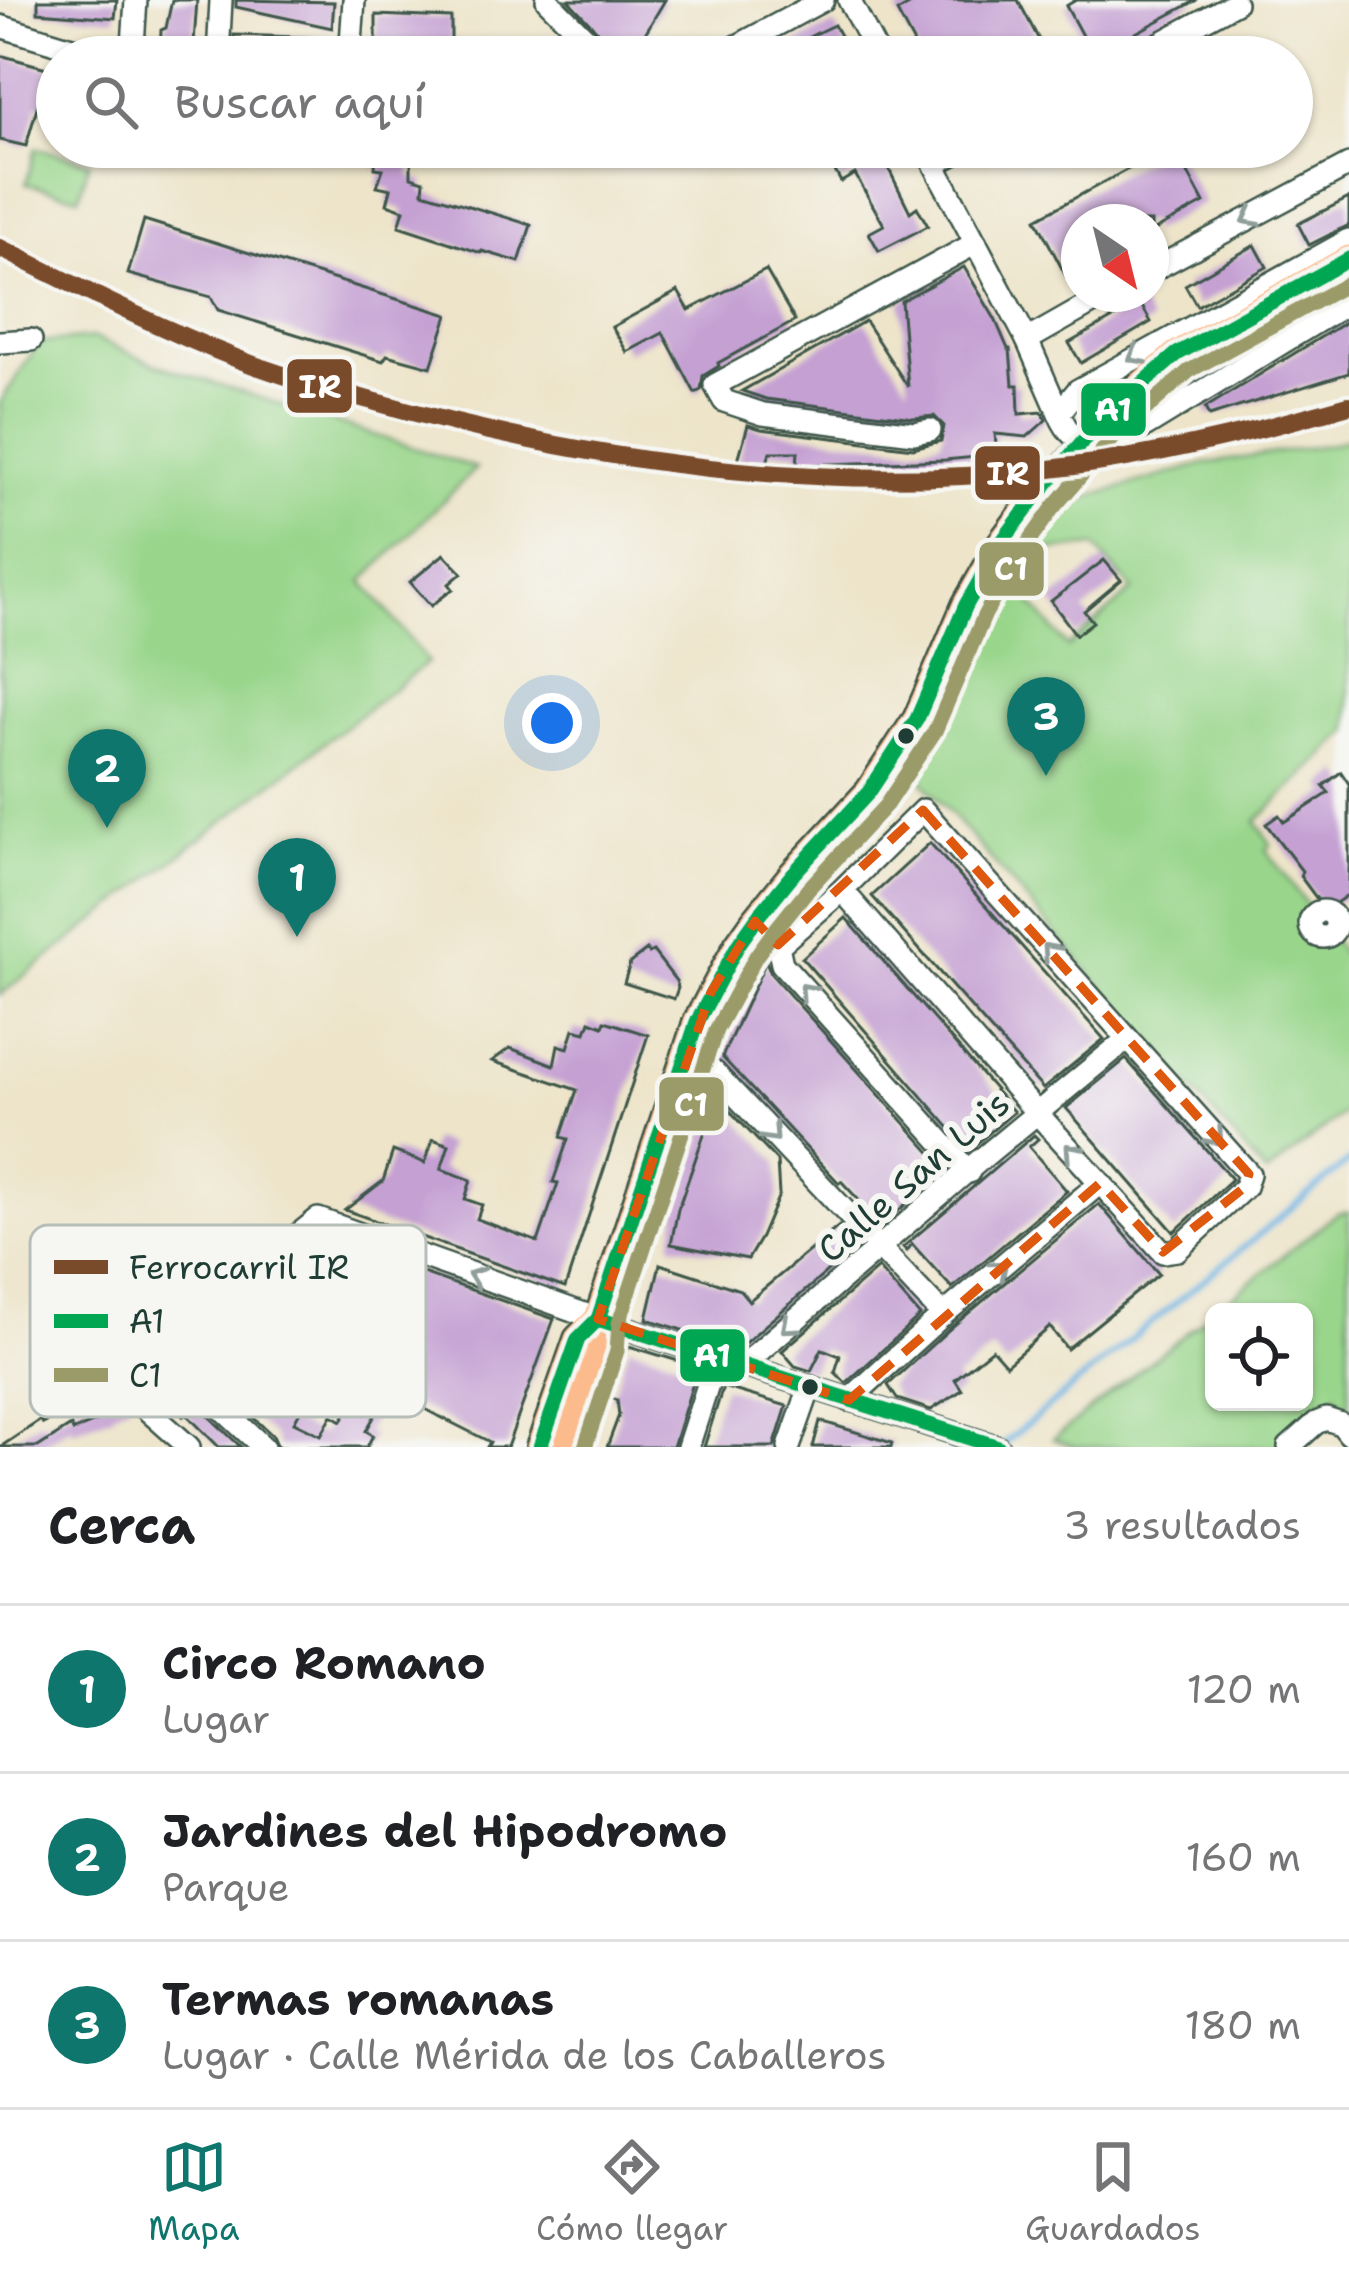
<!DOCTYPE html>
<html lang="es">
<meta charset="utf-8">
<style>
:root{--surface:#fff;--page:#f2f2f2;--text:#202124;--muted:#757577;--line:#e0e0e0;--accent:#0f766e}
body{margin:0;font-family:"Shantell Sans",sans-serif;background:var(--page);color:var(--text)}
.controls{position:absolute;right:36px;bottom:36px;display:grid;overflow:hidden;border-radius:18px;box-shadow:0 3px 9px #0004}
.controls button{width:108px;height:108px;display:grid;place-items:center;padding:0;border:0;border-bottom:3px solid var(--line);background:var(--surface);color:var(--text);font:60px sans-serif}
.compass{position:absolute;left:1061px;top:204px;width:108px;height:108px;border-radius:50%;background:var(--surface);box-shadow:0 3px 9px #0004;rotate:145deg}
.you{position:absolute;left:552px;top:723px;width:42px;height:42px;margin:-30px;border:9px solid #fff;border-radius:50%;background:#1a73e8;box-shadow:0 0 0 18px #1a73e833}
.badge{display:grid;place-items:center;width:78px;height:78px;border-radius:50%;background:var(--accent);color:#fff;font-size:39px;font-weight:700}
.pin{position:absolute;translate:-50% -99px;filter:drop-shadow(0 3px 6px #0008)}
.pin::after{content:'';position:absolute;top:63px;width:42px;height:36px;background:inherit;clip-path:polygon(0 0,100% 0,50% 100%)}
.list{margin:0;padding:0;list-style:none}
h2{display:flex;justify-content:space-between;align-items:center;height:156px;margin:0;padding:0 48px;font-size:51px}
h2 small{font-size:39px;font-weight:400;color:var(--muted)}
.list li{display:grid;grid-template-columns:78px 1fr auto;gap:36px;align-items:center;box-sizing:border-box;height:168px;padding:0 48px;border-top:3px solid var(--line)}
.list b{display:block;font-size:45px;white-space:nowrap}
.list p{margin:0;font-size:39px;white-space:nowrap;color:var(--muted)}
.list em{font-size:39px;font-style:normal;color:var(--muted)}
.icon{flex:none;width:66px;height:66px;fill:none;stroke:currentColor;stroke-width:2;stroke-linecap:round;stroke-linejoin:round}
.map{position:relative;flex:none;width:1349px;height:1447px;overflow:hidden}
.search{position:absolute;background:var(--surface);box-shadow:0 3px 9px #0004;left:36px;right:36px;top:36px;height:132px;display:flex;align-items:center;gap:30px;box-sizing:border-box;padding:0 42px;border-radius:66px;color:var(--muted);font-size:45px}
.sheet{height:660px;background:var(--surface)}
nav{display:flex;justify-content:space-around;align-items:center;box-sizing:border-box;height:168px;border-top:3px solid var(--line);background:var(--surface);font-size:33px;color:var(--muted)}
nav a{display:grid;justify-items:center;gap:6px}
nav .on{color:var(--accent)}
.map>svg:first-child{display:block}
.green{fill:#99d68b;stroke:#5c8a60;stroke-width:3;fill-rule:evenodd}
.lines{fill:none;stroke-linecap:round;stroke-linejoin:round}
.stream{stroke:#6bb2e2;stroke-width:6}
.building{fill:#c5a0d3;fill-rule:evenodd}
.major-tunnel{stroke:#c4c3ab;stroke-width:27;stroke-dasharray:27 14;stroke-linecap:butt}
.minor-casing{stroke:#3e564a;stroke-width:26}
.major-casing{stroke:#3e564a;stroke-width:32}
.minor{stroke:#fff;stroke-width:21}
.major{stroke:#fbbb8d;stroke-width:27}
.bus-1-casing{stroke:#f6f6f2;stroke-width:24}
.bus-2-casing{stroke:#f6f6f2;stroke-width:24}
.bus-1{stroke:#00a651;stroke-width:15}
.bus-2{stroke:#9a9b69;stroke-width:15}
.rail-1-casing{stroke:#f6f6f2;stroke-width:27}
.rail-1{stroke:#7a4b2a;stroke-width:18}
.oneway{stroke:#8f9e9a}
.marked{fill:none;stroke:#de580e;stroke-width:9;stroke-dasharray:24 15;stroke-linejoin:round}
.bus-dot{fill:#1f3d34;stroke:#f6f6f2;stroke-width:4.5}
.labels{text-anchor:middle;stroke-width:12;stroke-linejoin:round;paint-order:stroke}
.street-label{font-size:36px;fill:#1f3d34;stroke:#f6f6f2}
.key{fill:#f6f6f2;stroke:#b6beb9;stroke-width:3}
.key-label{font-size:33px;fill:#1f3d34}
.line-badge{stroke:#f6f6f2;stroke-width:4.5}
.badge-label{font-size:33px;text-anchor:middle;font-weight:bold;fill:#fff}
</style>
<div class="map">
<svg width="1349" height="1447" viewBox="0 0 1349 1447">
<rect width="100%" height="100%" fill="#f6f6f2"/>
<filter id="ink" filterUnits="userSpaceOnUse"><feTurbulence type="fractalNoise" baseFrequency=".00833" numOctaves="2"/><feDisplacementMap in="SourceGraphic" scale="24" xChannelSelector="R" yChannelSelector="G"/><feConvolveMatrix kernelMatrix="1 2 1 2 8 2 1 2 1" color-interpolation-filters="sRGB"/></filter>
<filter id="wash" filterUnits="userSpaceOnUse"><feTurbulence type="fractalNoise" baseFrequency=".004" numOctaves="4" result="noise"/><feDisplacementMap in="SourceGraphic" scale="48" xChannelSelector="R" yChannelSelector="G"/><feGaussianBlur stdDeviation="2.7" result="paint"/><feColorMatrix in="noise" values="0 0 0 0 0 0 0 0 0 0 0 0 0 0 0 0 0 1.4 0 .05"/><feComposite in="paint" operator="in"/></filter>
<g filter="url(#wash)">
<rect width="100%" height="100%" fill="#ede4c9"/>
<g class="green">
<path d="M 36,148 L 89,162 L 79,197 L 26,184 Z"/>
<path d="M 93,338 L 155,364 L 476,468 L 363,581 L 428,662 L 0,995 L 0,403 L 39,343 Z"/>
<path d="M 1349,438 L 1349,731 L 1256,822 L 1271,844 L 1266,850 L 1309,908 L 1301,920 L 1304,937 L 1318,946 L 1333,941 L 1349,962 L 1349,1109 L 1266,1174 L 912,769 L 1006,572 L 1068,647 L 1133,590 L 1095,546 L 1032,552 L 1056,506 L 1204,464 L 1332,444 Z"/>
<path d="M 1349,1212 L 1349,1411 L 1335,1394 L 1275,1447 L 1076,1447 L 1053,1439 L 1337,1213 ZM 1214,1312 L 1304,1312 L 1304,1402 L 1214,1402 Z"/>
</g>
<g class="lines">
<path class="stream" d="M 1002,1445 L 1349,1161"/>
</g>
<g id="blocks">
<g class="building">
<path d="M 38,0 L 117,0 L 115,18 L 38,12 Z"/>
<path d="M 172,0 L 197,0 L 193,57 L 160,57 L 161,30 L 166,28 Z"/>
<path d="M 236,0 L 334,2 L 332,28 L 236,7 Z"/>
<path d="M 568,0 L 665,0 L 631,57 L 622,57 Z"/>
<path d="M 918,0 L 1018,0 L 1048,57 L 921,57 L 897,12 Z"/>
<path d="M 1076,0 L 1197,0 L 1093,56 L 1066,6 Z"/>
<path d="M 376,15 L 451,18 L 451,57 L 376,53 Z"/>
<path d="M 834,25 L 852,57 L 769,57 L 819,32 Z"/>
<path d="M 234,35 L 331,38 L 330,57 L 251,57 L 251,50 L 234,48 Z"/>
<path d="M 0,55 L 57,71 L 57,108 L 38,104 L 26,146 L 0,140 Z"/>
<path d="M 383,147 L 411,147 L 411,177 L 424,181 L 423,192 L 531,225 L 519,262 L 482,251 L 481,253 L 399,226 L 404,210 L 387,204 L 391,189 L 377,186 L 383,169 L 375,168 L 376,154 L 383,154 Z"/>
<path d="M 858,147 L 878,147 L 910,212 L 917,207 L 928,226 L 879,251 L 869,233 L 884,225 L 855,174 L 841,182 L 830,162 Z"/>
<path d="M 1169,147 L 1174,147 L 1204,203 L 1151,232 L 1151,222 L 1079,222 L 1079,272 L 1067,278 L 1036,219 Z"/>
<path d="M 1349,198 L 1349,225 L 1309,245 L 1298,224 Z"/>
<path d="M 144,220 L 448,315 L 431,367 L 387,355 L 383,361 L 218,310 L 211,297 L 128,274 Z"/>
<path d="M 1255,245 L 1267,267 L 1197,306 L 1185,285 Z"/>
<path d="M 964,267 L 995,319 L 1008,349 L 1010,349 L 1013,385 L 1018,385 L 1019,414 L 1042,412 L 1046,420 L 1027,437 L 995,434 L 997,455 L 945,460 L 797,465 L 798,452 L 770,452 L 767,463 L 738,460 L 748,425 L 761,429 L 913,448 L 941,441 L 944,426 L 934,416 L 914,418 L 766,399 L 742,391 L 865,321 L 908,387 L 901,301 Z"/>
<path d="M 766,270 L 795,321 L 718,363 L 719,366 L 703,376 L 701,390 L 695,393 L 663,333 L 627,352 L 612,327 L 678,291 L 689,310 Z"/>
<path d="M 1140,303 L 1151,322 L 1081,363 L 1069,343 Z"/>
<path d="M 1349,320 L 1349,373 L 1209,416 L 1205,408 Z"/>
<path d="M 444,554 L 462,573 L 449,584 L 453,589 L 431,606 L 410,582 Z"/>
<path d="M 1104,560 L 1121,580 L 1084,611 L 1093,622 L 1076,635 L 1051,601 Z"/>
<path d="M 1341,772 L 1349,784 L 1349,894 L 1330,907 L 1317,899 L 1300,876 L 1302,871 L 1266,824 L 1279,815 L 1284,822 L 1329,793 L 1323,786 Z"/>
<path d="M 930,843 L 1104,1039 L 1043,1089 L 872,896 Z"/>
<path d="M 846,918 L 1014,1112 L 969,1150 L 802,958 Z"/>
<path d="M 647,950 L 649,953 L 653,951 L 676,981 L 678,988 L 674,999 L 624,983 L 630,963 Z"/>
<path d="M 766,961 L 771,974 L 946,1169 L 882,1225 L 841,1181 L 839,1183 L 722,1057 Z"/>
<path d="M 590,1021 L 603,1026 L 605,1021 L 648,1035 L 565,1288 L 345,1210 L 383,1181 L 393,1151 L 425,1163 L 433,1139 L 449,1145 L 441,1169 L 471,1180 L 465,1199 L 482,1205 L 477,1219 L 538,1242 L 558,1183 L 553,1182 L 568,1139 L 561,1137 L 577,1090 L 492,1061 L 510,1048 L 554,1065 L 558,1045 L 568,1048 L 574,1029 L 586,1032 Z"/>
<path d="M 1126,1059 L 1232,1179 L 1174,1232 L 1066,1108 Z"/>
<path d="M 717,1097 L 777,1161 L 779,1195 L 761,1237 L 748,1259 L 671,1244 L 678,1209 Z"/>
<path d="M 1034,1135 L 1038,1139 L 1029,1147 L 1067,1191 L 952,1288 L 912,1244 L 907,1251 L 903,1247 Z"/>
<path d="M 1099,1204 L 1159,1274 L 1067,1349 L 1050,1327 L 1006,1365 L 992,1349 L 955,1379 L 962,1390 L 931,1410 L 897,1399 L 888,1385 L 953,1326 Z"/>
<path d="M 839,1226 L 857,1246 L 739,1348 L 647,1319 L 660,1264 L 740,1290 L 749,1301 Z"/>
<path d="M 320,1237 L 554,1319 L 507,1447 L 487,1447 L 490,1442 L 389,1391 L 366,1431 L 373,1435 L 367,1447 L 278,1447 L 273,1436 L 180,1349 ZM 365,1307 L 393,1323 L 342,1421 L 332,1415 L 321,1435 L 294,1422 L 310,1394 L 288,1384 L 310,1340 L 339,1355 Z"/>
<path d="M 878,1268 L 920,1316 L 846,1383 L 835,1372 L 840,1356 L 822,1349 L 811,1371 L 795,1366 L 782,1351 Z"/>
<path d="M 629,1346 L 698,1367 L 673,1447 L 607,1447 L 619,1415 L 617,1400 L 611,1398 Z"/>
<path d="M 162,1372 L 241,1447 L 219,1447 L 185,1413 L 183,1416 L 160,1391 L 153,1395 L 143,1391 Z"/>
<path d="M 131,1379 L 138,1392 L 131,1397 L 128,1405 L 113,1412 L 115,1414 L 73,1431 L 71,1426 L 38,1447 L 0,1447 L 41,1420 L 43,1424 Z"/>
<path d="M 723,1387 L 787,1406 L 774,1447 L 704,1447 Z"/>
<path d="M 820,1421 L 892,1443 L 891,1447 L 813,1447 Z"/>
</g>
</g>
</g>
<g filter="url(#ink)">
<use href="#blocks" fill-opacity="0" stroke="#3e564a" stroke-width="3"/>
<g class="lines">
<path class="major-tunnel" d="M 1037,495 L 1098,424"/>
<defs>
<g id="minor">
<path d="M 547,0 L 604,57"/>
<path d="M 849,0 L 879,57"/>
<path d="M 0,26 L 101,57"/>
<path d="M 125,57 L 133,45 L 136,0"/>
<path d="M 218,57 L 221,0"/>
<path d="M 350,57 L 354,0"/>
<path d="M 717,57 L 823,0"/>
<path d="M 1135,57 L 1235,3"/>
<path d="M 925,147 L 1027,340 L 1059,413"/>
<path d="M 935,164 L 967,147"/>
<path d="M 1349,240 L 1078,390 L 1059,413 C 1078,460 1109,443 1146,426 L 1349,302"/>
<path d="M 1151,271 L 1349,165"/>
<path d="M 1027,340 L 1108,294"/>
<path d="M 0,342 L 31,340"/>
<path d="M 930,430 L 914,433 L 763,414 L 724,401 L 715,385 L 976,243"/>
<circle cx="1323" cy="924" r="13"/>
<path d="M 755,921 L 778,946 L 782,964 L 969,1172"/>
<path d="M 778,946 L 842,890 L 923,810 L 1249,1174 L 1245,1187 L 1177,1250 L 1163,1252 L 1037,1113 L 842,890"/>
<path d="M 685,1058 L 714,1072 L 943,1315"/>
<path d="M 743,1365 L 980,1160 L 1127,1039"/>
<path d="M 849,1400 L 943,1315 L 1100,1183"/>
<path d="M 143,1406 L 189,1447"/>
<path d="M 263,1447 L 165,1355 L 163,1343 L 318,1219 L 598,1319 L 998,1447"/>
<path d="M 688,1447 L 717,1357"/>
<path d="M 789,1447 L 810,1387"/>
<path d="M 1289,1447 L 1316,1423 L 1326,1419 L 1341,1424 L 1349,1434"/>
</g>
<g id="major">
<path d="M 1100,421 L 1177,354 L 1349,259"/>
<path d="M 540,1447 L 578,1339 L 598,1319"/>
<path d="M 563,1447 L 597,1346 L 598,1319 L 697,1022 L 738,945 L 755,921 L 793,874 L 869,792 L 917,719 L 966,605 L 1002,542 L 1037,495"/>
</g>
</defs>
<use href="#minor" class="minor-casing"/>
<use href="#major" class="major-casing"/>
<use href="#minor" class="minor"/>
<use href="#major" class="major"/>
<defs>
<g id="bus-1">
<path d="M 598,1319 L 998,1447"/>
<path d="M 540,1447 L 578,1339 L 598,1319 L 697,1022 L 738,945 L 755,921 L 793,874 L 869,792 L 917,719 L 966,605 L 1002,542 L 1037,495 L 1100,421 L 1177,354 L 1349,259"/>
</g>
<path id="bus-2" d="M 585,1447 L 617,1351 L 619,1323 L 716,1030 L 756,956 L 772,934 L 809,888 L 886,805 L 935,731 L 985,614 L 1020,554 L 1053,508 L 1115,436 L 1189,371 L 1349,283"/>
</defs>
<use href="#bus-1" class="bus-1-casing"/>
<use href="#bus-2" class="bus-2-casing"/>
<use href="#bus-1" class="bus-1"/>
<use href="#bus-2" class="bus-2"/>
<defs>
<path id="rail-1" d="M 0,248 C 78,287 156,327 238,359 C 283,377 330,389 376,402 C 609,468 862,499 1102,462 C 1186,449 1267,428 1349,405"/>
</defs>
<use href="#rail-1" class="rail-1-casing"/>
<use href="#rail-1" class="rail-1"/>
</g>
<defs><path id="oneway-chevron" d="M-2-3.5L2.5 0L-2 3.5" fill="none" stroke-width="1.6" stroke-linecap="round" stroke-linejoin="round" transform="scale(3)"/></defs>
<g class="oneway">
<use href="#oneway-chevron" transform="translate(1250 218) rotate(152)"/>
<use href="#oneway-chevron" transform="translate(1136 356) rotate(151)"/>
<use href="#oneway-chevron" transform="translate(1050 951) rotate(-132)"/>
<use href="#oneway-chevron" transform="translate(807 991) rotate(-132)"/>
<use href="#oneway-chevron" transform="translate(772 1134) rotate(47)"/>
<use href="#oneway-chevron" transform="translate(1216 1138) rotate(48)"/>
<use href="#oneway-chevron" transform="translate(1072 1151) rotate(-132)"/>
<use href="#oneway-chevron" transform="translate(1000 1268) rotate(-40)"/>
<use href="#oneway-chevron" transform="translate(476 1276) rotate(-160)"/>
<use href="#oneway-chevron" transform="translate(789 1326) rotate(139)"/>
</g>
</g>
<path class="marked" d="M 923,810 L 1249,1174 L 1245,1187 L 1163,1252 L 1100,1183 L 849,1400 L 598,1319 L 711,992 L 755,921 L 778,945 Z"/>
<g class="bus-dot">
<circle cx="906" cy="736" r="10"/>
<circle cx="810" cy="1387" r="10"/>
</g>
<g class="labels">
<g class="street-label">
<text transform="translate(913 1176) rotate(-41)" y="13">Calle San Luis</text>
</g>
</g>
<rect x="30" y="1225" width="396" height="192" rx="18" class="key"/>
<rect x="54" y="1260" width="54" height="14" fill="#7a4b2a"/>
<rect x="54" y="1314" width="54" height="14" fill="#00a651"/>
<rect x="54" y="1368" width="54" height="14" fill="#9a9b69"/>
<g class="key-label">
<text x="129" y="1279">Ferrocarril IR</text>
<text x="129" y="1333">A1</text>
<text x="129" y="1387">C1</text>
</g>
<g class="line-badge">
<rect x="285" y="357" width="69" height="58" rx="12" fill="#7a4b2a"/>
<rect x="1079" y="381" width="69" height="57" rx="12" fill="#00a651"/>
<rect x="973" y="444" width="69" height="58" rx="12" fill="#7a4b2a"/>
<rect x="977" y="540" width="69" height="58" rx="12" fill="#9a9b69"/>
<rect x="657" y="1075" width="69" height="58" rx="12" fill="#9a9b69"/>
<rect x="678" y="1327" width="69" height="57" rx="12" fill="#00a651"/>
</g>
<g class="badge-label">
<text x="320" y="398">IR</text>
<text x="1113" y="421">A1</text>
<text x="1008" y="485">IR</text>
<text x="1011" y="580">C1</text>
<text x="691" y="1116">C1</text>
<text x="712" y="1367">A1</text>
</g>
</svg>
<div class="controls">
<button><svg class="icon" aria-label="locate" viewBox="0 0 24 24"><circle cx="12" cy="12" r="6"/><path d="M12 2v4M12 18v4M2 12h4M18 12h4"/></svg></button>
</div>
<svg class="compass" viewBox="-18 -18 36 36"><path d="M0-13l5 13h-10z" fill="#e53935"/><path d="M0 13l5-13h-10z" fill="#757577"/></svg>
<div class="you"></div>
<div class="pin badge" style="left:297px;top:937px">1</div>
<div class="pin badge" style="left:107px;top:828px">2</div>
<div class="pin badge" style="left:1046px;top:776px">3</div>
<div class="search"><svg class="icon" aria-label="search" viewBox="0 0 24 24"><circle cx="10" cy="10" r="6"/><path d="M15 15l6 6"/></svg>Buscar aquí</div>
</div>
<section class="sheet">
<h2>Cerca<small>3 resultados</small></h2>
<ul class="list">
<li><span class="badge">1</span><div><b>Circo Romano</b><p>Lugar</p></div><em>120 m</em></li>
<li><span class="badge">2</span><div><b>Jardines del Hipodromo</b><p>Parque</p></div><em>160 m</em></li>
<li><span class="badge">3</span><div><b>Termas romanas</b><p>Lugar · Calle Mérida de los Caballeros</p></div><em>180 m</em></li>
</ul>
</section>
<nav>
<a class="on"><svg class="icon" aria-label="map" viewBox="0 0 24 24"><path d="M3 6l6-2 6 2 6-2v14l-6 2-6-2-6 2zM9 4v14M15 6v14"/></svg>Mapa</a>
<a><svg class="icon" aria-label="directions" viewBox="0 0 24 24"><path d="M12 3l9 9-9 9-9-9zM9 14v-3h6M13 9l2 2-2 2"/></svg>Cómo llegar</a>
<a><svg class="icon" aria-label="saved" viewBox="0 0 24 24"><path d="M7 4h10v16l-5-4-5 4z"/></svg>Guardados</a>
</nav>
